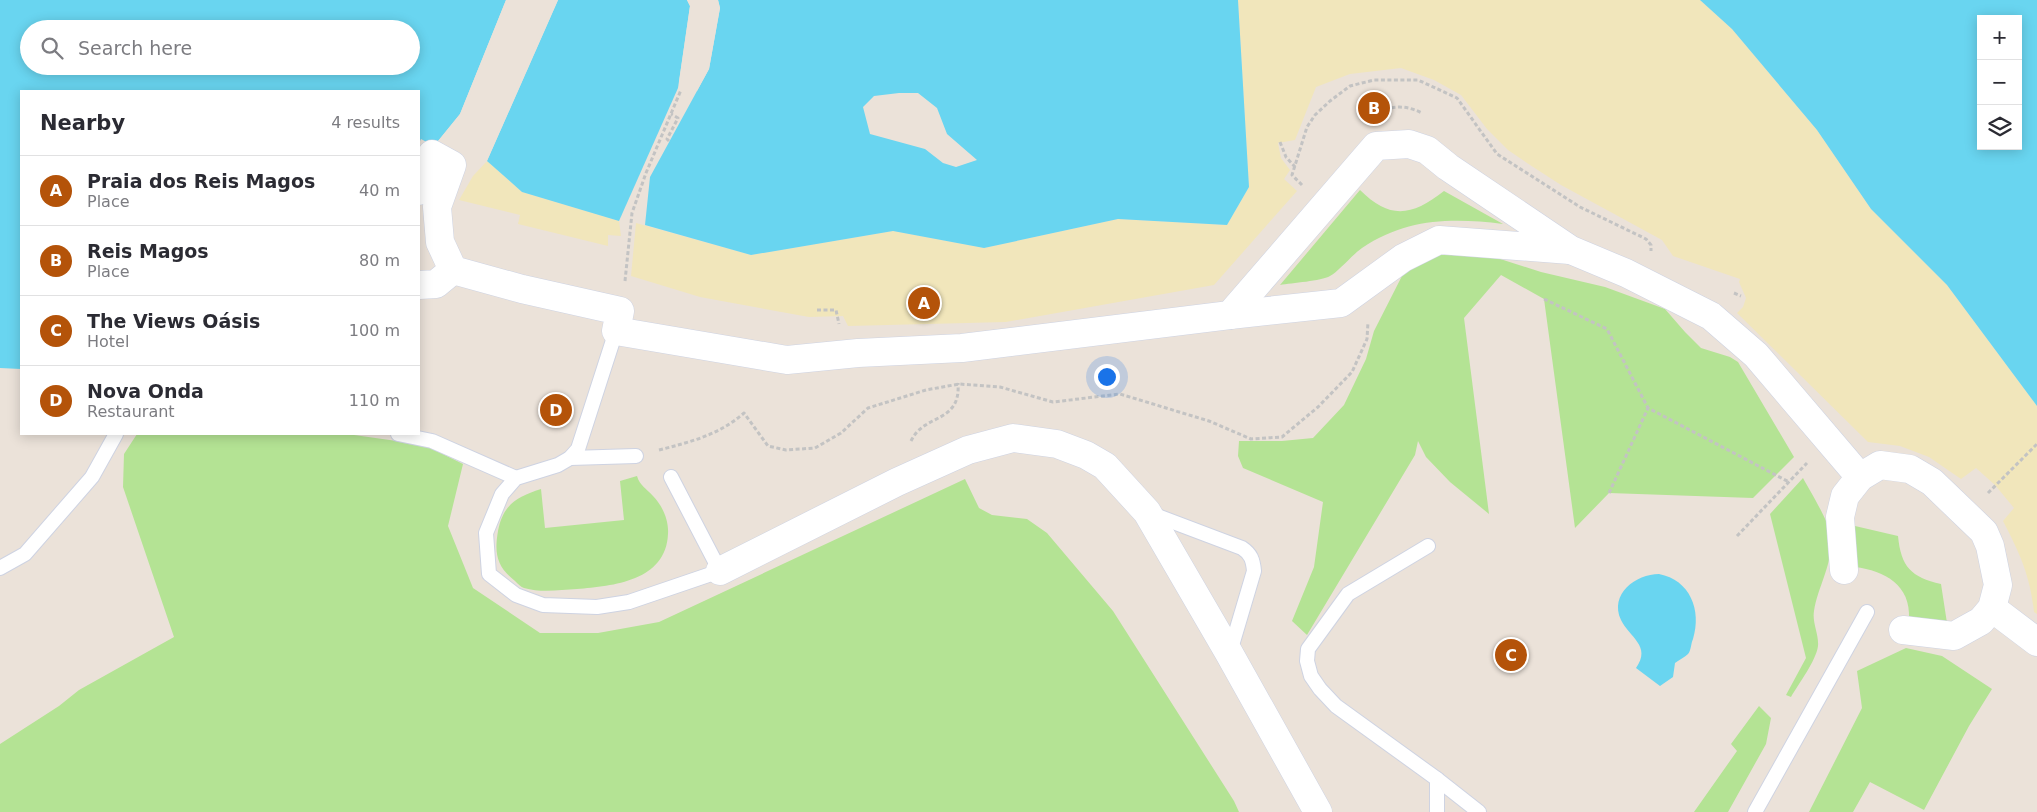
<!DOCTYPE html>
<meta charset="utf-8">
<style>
:root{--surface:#fff;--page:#f2f2f3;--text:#2b2b33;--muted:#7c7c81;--line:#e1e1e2;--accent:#b45309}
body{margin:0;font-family:"DejaVu Sans",sans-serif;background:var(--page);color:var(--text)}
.controls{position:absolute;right:15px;top:15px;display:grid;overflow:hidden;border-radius:0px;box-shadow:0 2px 12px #0003}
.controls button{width:45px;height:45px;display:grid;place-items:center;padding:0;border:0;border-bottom:1px solid var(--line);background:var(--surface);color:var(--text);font:25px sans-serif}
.you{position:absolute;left:1106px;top:376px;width:18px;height:18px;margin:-12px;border:4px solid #fff;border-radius:50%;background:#1a73e8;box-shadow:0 0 0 8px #1a73e833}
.badge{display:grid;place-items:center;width:32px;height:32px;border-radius:50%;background:var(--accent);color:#fff;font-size:16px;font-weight:700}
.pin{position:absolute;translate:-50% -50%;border:2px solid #fff;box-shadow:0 1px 5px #0006}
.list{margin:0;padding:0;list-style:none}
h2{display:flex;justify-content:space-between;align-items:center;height:65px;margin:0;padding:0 20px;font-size:21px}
h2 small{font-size:16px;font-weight:400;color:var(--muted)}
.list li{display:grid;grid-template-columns:32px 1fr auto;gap:15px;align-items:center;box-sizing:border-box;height:70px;padding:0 20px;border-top:1px solid var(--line)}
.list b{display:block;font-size:19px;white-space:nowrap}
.list p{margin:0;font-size:16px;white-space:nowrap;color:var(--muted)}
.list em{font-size:16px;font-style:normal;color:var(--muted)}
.icon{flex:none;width:28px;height:28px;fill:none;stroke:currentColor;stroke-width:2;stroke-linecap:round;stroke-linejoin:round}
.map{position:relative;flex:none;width:2037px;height:812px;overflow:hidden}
.search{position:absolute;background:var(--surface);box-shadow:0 2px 12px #0003;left:20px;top:20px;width:400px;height:55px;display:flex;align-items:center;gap:12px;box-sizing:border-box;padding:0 18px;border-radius:28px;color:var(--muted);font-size:19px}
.panel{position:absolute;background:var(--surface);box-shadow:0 2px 12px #0003;left:20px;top:90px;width:400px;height:345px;border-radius:0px}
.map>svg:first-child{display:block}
.green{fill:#b4e394}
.sand{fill:#f1e6bb}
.water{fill:#69d5f0;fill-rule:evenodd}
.pier{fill:#ebe2d9}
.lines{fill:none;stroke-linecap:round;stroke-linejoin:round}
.lane-casing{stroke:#ced3e2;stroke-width:16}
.street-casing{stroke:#ced3e2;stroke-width:29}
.path{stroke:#c3c3c3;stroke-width:3;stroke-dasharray:4 2.5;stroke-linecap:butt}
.lane{stroke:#fff;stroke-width:14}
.street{stroke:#fff;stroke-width:28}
</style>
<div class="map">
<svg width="2037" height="812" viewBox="0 0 2037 812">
<rect width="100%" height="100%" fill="#ebe2d9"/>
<g class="green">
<path d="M 1360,190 C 1390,220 1412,216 1444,191 L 1503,224 C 1452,218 1407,218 1362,248 C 1352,255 1338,272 1330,276 C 1321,281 1292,283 1280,285 Z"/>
<path d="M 1472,250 L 1541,272 L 1605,287 L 1665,309 L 1685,332 L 1701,348 L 1730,357 L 1738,362 L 1794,457 L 1753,498 L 1609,493 L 1575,528 L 1544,299 L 1501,275 L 1464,318 L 1489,514 L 1450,482 L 1426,457 L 1418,441 L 1415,455 L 1307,635 L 1292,621 L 1314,567 L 1323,502 L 1243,468 L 1238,456 L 1239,441 L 1282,441 L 1313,438 L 1344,405 L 1366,359 L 1374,331 L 1403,274 L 1439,252 Z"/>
<path d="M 137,434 L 347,434 L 425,445 L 463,464 L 448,526 L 473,588 L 540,633 L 598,633 L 659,622 L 965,479 L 979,508 L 992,515 L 1027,519 L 1047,533 L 1113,611 L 1234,801 L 1239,812 L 0,812 L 0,744 L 59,706 L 79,690 L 174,637 L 123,487 L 124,454 Z"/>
<path d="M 637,476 C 640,486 646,488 653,496 C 662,505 669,520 668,534 C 666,581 613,586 577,589 C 560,590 541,593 524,588 C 521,587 518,584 515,581 C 497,567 494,554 498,531 C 503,505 516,497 541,489 L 545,528 L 624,520 L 620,481 Z"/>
<path d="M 1803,478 C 1810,491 1830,523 1831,537 C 1833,564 1818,586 1814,611 C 1812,623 1819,634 1818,646 C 1816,661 1799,683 1791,697 L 1786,695 L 1806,658 L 1770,514 Z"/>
<path d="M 1855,526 L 1898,536 C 1901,567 1911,577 1941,584 L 1947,623 L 1909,619 C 1911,585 1885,571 1855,567 L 1853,541 Z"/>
<path d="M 1906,648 L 1942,656 L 1992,689 L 1969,726 L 1924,810 L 1870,782 L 1853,812 L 1809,812 L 1862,708 L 1857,671 Z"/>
<path d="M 1759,706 L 1771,718 L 1766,744 L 1728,812 L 1694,812 L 1737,751 L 1731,744 Z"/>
</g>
<g class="sand">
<path d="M 1238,0 L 1700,0 L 1732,29 L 1817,130 L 1871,209 L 1947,285 L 2037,406 L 2037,614 L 2034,612 C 2030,575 2020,554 2003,521 L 2014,508 L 1995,485 L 1976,468 L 1961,479 L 1929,457 L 1900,446 L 1868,442 L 1737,313 L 1743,307 L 1746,298 L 1739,282 L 1740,279 L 1673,256 L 1662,240 L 1561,185 L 1530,165 L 1508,150 L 1487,129 L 1461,95 L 1434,80 L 1401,68 L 1350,74 L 1316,87 L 1295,140 L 1278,143 L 1281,158 L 1290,170 L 1284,179 L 1297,191 L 1214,285 L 1006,322 L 848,326 L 843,316 L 809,317 L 700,297 L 631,276 L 636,223 L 751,255 L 893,231 L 984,248 L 1118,219 L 1227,225 L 1249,187 Z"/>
<path d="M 487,161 L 522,192 L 619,221 L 621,236 L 608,235 L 608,246 L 518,224 L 520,215 L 459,200 L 473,176 Z"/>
</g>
<g class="water">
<path d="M 0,0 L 506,0 L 460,114 L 434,146 L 421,139 L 419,143 L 419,91 L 21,91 L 21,369 L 0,368 ZM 29,29 L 411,29 L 411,66 L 29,66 Z"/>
<path d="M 558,0 L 687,0 L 690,6 L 678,88 L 619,221 L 522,192 L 487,161 Z"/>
<path d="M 718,0 L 1238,0 L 1249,187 L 1227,225 L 1118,219 L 984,248 L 893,231 L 751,255 L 645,225 L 650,177 L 709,69 L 720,8 ZM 899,93 L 918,93 L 937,108 L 947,134 L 977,160 L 956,167 L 943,163 L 925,149 L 870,134 L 863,107 L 874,96 Z"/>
<path d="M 1700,0 L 2037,0 L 2037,406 L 1947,285 L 1871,209 L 1817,130 L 1732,29 ZM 1981,19 L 2018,19 L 2018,146 L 1981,146 Z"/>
<path d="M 1659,574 C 1690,580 1702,610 1693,639 C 1691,643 1691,651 1688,654 C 1685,657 1679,660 1675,663 L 1673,677 L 1660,686 L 1636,668 C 1652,646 1629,637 1621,620 C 1609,594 1636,574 1659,574 Z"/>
</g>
<g class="pier">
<path d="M 506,0 L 508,0 L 462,115 L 436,147 L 434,146 L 460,114 Z"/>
<path d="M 555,0 L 558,0 L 486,163 L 485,160 Z"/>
<path d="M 687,0 L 689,0 L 692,6 L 681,83 L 679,82 L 690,6 Z"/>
<path d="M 715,0 L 718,0 L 720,8 L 709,69 L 697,91 L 695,90 L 707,68 L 718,8 Z"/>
</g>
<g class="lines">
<defs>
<g id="lane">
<path d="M 616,331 L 578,449 L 570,458 L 558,465 L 516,478 L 502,494 L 486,533 L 489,574 L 516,595 L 543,605 L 597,607 L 629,602 L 720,571 L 671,477"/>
<path d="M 398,434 L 432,441 L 516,478"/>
<path d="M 570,458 L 636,456"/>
<path d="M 1152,514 L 1242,548 C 1251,554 1253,560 1254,571 L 1230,652"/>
<path d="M 1428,546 L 1348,594 L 1308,649 L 1307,661 L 1311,676 L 1320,689 L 1336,706 L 1437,779 L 1479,812"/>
<path d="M 0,568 L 25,554 L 92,477 L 116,434"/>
<path d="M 1437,779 L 1437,812"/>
<path d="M 1755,812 L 1867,612"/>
</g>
<g id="street">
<path d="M 419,191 L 432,154 L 452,165 L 437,207 L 440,242 L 453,270 L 522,289 L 620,311 L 616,331 L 787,360 L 858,353 L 962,348 L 1230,315 L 1376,146 L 1409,144 L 1427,150 L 1448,167 L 1571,250 L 1626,273 L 1711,316 L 1756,355 L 1860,477"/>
<path d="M 419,285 L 436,284 L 453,270"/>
<path d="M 1230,315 L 1341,303 L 1403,258 L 1439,240 L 1570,250"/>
<path d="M 1844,570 L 1840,517 L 1845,496 L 1860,477 L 1880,465 L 1910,469 L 1932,482 L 1984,532 L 1990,546 L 1998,585 L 1992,608 L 1981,621 L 1954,636 L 1903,630"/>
<path d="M 720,571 L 897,482 L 968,450 L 1013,438 L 1057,444 L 1086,455 L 1105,466 L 1147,512 L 1229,653 L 1318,812"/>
<path d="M 1992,608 L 2037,642"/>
</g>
</defs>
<use href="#lane" class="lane-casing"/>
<use href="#street" class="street-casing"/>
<g class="path">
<path d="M 1373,114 C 1391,106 1404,104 1422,113"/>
<path d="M 669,141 L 667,139 L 678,118 L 671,114"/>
<path d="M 1280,142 L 1286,157 L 1295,167"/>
<path d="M 1302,185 L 1292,175 L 1307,127 L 1315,115 L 1330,101 L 1350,86 L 1374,80 L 1418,80 L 1457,98 L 1497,154 L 1580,207 L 1646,239 L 1651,245 L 1651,251"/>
<path d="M 625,281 L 632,213 L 646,173 L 681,90"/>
<path d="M 1734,293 L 1741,296"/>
<path d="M 1544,299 L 1607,329 L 1648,408"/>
<path d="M 817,310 L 836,310 L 839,324"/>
<path d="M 911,441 C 924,413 961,424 958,383"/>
<path d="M 659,450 C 690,442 719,435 744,413 L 768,446 L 786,450 L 815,448 L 841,433 L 868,408 L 926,390 L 959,384 L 1000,387 L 1053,402 L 1120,394 L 1209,421 L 1251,439 L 1282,437 L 1318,407 L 1352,372 L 1367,339 L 1368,322"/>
<path d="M 1609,493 L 1648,408 L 1789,482"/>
<path d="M 1988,493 L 2037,444"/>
<path d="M 1737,536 L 1807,463"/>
</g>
<use href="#lane" class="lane"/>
<use href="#street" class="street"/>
</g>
</svg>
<div class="controls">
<button>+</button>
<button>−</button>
<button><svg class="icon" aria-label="layers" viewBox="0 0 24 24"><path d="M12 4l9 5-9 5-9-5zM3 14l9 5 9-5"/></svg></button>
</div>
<div class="you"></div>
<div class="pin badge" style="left:924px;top:303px">A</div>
<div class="pin badge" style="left:1374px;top:108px">B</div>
<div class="pin badge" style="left:1511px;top:655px">C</div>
<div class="pin badge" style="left:556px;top:410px">D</div>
<div class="search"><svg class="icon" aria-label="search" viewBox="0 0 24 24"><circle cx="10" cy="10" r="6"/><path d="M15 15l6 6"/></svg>Search here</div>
<section class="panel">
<h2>Nearby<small>4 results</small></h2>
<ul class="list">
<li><span class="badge">A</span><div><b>Praia dos Reis Magos</b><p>Place</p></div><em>40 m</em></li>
<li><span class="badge">B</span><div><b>Reis Magos</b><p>Place</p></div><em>80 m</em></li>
<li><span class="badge">C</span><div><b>The Views Oásis</b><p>Hotel</p></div><em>100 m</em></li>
<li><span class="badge">D</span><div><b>Nova Onda</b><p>Restaurant</p></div><em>110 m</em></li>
</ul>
</section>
</div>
